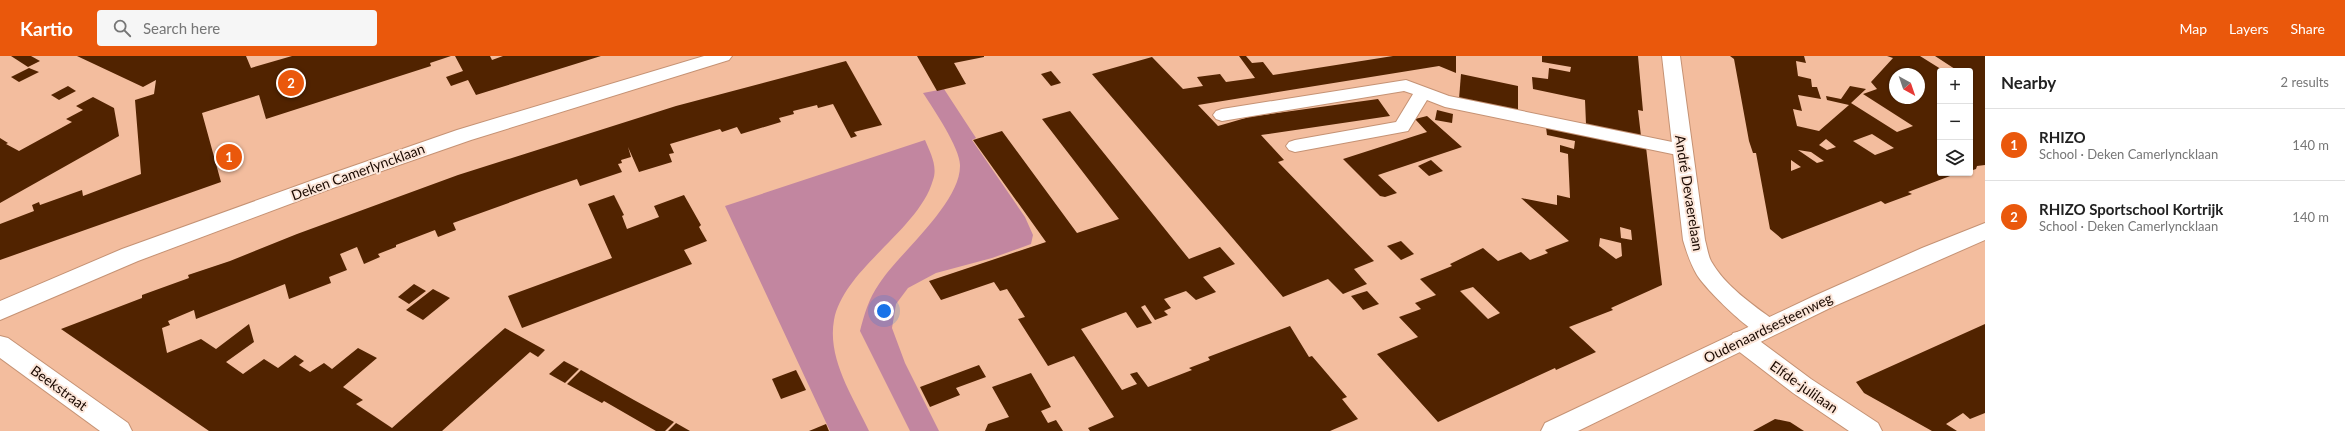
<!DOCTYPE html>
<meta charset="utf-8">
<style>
:root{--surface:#fff;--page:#f6f6f6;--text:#222;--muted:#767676;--line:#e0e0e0;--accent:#ea580c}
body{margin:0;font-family:Lato,sans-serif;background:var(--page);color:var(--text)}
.controls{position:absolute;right:12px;top:12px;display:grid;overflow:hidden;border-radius:4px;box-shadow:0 1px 3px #0004}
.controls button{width:36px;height:36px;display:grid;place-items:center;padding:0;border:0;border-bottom:1px solid var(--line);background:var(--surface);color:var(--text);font:20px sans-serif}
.compass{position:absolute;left:1889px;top:12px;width:36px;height:36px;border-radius:50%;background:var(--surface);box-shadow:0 1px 3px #0004;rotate:140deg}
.you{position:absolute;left:884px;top:255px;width:14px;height:14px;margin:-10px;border:3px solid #fff;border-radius:50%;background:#1a73e8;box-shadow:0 0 0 6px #1a73e833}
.badge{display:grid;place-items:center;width:26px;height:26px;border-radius:50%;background:var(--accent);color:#fff;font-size:13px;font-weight:700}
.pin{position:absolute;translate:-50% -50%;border:2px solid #fff;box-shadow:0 1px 4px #0006}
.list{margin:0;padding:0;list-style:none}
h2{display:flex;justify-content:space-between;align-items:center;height:52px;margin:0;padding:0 16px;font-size:17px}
h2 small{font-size:13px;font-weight:400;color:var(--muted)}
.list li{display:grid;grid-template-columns:26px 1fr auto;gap:12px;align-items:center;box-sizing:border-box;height:72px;padding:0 16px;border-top:1px solid var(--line)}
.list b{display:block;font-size:15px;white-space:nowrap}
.list p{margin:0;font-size:13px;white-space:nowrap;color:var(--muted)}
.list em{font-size:13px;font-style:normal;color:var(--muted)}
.icon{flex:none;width:22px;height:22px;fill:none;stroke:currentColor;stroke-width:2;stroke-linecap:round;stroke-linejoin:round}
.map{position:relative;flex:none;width:1985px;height:375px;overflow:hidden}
header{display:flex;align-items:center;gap:24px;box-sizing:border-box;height:56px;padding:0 20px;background:var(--accent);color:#fff}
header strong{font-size:19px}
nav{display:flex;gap:22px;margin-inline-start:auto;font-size:14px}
.search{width:280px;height:36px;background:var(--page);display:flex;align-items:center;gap:10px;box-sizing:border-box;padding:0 14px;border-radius:4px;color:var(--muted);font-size:15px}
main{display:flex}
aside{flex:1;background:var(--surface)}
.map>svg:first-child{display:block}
.green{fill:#c286a0}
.building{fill:#512300;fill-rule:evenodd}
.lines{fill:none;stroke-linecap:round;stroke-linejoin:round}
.lane-casing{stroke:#c59274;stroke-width:2}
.street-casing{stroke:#c59274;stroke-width:2}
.primary-casing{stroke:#c59274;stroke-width:2}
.lane{fill:#fff;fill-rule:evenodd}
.street{fill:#fff;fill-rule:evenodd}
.primary{fill:#fff;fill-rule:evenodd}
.labels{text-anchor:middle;stroke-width:4;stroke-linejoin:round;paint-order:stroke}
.street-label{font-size:14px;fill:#1a0901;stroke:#fce6d9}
</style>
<header>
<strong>Kartio</strong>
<div class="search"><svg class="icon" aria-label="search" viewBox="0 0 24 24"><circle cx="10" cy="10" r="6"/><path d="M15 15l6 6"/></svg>Search here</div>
<nav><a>Map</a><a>Layers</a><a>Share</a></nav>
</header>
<main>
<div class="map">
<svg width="1985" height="375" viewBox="0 0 1985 375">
<rect width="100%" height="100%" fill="#f3bd9e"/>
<g class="green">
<path d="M 944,33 L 976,82 L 972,84 L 1025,161 L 1033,179 L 1031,188 L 992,202 L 936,217 L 908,232 L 896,248 L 892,272 L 905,307 L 939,375 L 910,375 L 860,275 C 864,259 869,242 879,228 C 899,197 961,147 960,109 C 960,92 933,52 923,37 Z"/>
<path d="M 925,84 C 930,96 938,110 933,124 C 919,174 844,212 834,264 C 827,303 853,341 869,375 L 830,375 L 725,150 Z"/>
</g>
<g class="building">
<path d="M 11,0 L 31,0 L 40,5 L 28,11 Z"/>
<path d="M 77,0 L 246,0 L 251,12 L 292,0 L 451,0 L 430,7 L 431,10 L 266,63 L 259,39 L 202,57 L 221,126 L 0,204 L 0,168 L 34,155 L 32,149 L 39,146 L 40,149 L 82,134 L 83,140 L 141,118 L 135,44 L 154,38 L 156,24 L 143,31 Z"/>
<path d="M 455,0 L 490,0 L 492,4 L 503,0 L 601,0 L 476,39 L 468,24 L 451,30 L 446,21 L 463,15 Z"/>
<path d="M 917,0 L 984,0 L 984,1 L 954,7 L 966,28 L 937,35 Z"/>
<path d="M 1239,0 L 1246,0 L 1252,7 L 1263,6 L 1273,19 L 1393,0 L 1456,0 L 1456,17 L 1439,10 L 1198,49 L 1218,70 L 1249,61 L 1378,43 L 1390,60 L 1261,79 L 1284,104 L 1278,106 L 1374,205 L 1354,213 L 1367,228 L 1343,238 L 1328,223 L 1283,241 L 1092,18 L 1152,1 L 1183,33 L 1203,30 L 1197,21 L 1220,18 L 1226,26 L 1255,22 Z"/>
<path d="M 1542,0 L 1638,0 L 1643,55 L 1638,54 L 1641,80 L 1586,68 L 1585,44 L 1533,33 L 1532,21 L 1548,23 L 1549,12 L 1570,16 L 1571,11 L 1542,6 Z"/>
<path d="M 1730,0 L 1804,0 L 1806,7 L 1796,5 L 1798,20 L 1811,23 L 1812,31 L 1817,31 L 1821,43 L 1798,39 L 1802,55 L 1793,53 L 1797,70 L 1819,75 L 1849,49 L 1827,44 L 1826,40 L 1841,43 L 1850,30 L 1866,33 L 1851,47 L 1897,76 L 1913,70 L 1863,38 L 1877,33 L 1871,26 L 1893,2 L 1887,0 L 1920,0 L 1944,15 L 1940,15 L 1940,117 L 1958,117 L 1908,136 L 1912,138 L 1885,148 L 1881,145 L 1782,183 L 1770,173 L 1756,97 L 1753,97 L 1749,85 L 1734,3 ZM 1895,18 L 1919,18 L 1919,42 L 1895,42 ZM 1872,78 L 1894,92 L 1875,99 L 1853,85 ZM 1826,83 L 1836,91 L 1827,94 L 1819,89 ZM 1798,94 L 1811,96 L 1824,105 L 1817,107 ZM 1791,104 L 1801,111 L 1791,115 Z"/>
<path d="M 1935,0 L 1985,0 L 1985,109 L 1977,110 L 1976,113 L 1970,115 L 1970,15 L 1958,15 Z"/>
<path d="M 846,5 L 882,69 L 854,76 L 857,80 L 851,82 L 833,48 L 818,52 L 817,49 L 793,55 L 794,58 L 779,62 L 781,66 L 741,78 L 737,71 L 722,76 L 720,73 L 670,88 L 674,97 L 669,98 L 672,106 L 639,116 L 628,91 L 631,101 L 621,104 L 622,107 L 618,108 L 622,116 L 580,130 L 577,123 L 536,137 L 453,167 L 456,174 L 438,181 L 435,174 L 396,189 L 396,191 L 378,198 L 380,201 L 364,208 L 357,191 L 340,198 L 347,214 L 329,221 L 331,227 L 289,243 L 285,228 L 196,263 L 194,254 L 168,265 L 170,269 L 162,272 L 167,297 L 201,283 L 216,293 L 249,268 L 254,286 L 226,306 L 243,318 L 264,303 L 278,312 L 295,299 L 304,305 L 299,309 L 310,316 L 324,307 L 332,313 L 358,292 L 377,302 L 343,331 L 363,344 L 356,348 L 392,372 L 505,272 L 545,294 L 538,301 L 530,296 L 442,375 L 209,375 L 61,273 L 142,242 L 142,239 L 189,222 L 188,219 L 230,205 L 297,178 L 458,119 L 676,50 Z"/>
<path d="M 29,12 L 39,16 L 19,26 L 11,21 Z"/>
<path d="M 1051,15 L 1061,27 L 1051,30 L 1041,18 Z"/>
<path d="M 1461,18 L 1518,30 L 1518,54 L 1459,43 Z"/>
<path d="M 68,30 L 76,35 L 59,44 L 51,39 Z"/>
<path d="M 93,41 L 114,52 L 119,80 L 0,147 L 0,82 L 8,87 L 6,88 L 19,95 L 72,66 L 66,63 L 83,54 L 76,50 Z"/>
<path d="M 1437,54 L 1453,58 L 1452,67 L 1435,64 Z"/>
<path d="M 1070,55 L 1189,203 L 1220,191 L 1235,208 L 1203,221 L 1216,236 L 1196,244 L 1186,235 L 1164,243 L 1171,252 L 1164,255 L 1168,259 L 1155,264 L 1145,249 L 1141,251 L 1152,267 L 1137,272 L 1126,256 L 1081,273 L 1122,334 L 1137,328 L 1130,318 L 1137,316 L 1148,331 L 1192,314 L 1189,312 L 1210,304 L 1208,301 L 1290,270 L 1309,301 L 1312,300 L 1347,341 L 1342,343 L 1358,363 L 1330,375 L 1090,375 L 1088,372 L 1114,361 L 1074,300 L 1048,310 L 1018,263 L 1025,261 L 1007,233 L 1000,235 L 994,226 L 941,244 L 929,225 L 1046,186 L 973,84 L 1002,75 L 1077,177 L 1119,163 L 1042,63 Z"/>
<path d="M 1427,60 L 1462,91 L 1378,119 L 1397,137 L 1385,141 L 1380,140 L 1343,103 L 1427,76 L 1415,63 Z"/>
<path d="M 1546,71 L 1646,91 L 1662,229 L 1611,252 L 1613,254 L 1569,271 L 1596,296 L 1556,314 L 1555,312 L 1438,366 L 1377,298 L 1418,281 L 1399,261 L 1421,253 L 1415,247 L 1436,239 L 1420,223 L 1452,210 L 1450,208 L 1483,192 L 1498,205 L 1521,196 L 1530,204 L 1548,197 L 1545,194 L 1569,185 L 1521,142 L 1557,149 L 1557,139 L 1570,142 L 1568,98 L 1560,96 L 1560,89 L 1574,93 L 1575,85 L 1547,79 ZM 1620,171 L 1631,174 L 1632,184 L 1621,182 ZM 1600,182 L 1621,187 L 1622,200 L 1616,203 L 1599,190 ZM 1473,231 L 1500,257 L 1488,263 L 1460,235 Z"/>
<path d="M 1431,104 L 1443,115 L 1429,120 L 1418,110 Z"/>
<path d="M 614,139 L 624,159 L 622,160 L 627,173 L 659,161 L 654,150 L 684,139 L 701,169 L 699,171 L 707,185 L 684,194 L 692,208 L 522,272 L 508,240 L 612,202 L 588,148 Z"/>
<path d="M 1401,185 L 1414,198 L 1401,204 L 1387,190 Z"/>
<path d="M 414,228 L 426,235 L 409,248 L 398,241 Z"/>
<path d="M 433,233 L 450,242 L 423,264 L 406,254 Z"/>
<path d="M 1367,235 L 1379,248 L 1363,254 L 1351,240 Z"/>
<path d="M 1985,268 L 1985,357 L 1970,363 L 1963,357 L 1946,368 L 1957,375 L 1932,375 L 1864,337 L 1856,326 Z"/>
<path d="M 564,305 L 579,313 L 565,327 L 549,318 Z"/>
<path d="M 979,309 L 986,321 L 956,332 L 960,339 L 930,351 L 920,331 Z"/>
<path d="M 581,314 L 634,344 L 674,366 L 665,375 L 656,375 L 604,345 L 602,347 L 567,328 Z"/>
<path d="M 796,314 L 806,334 L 781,343 L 772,323 Z"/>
<path d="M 1031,317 L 1051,351 L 1041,355 L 1048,367 L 1056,364 L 1063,375 L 985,375 L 988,368 L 1009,361 L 992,331 Z"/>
<path d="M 1775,363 L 1790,366 L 1804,375 L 1753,375 Z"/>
<path d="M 676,367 L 690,375 L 668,375 Z"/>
<path d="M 826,368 L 829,375 L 809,375 Z"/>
</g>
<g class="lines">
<defs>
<path id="lane" d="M 1406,24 L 1449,40 L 1682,88 L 1688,90 L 1691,94 L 1688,98 L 1682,100 L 1445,51 L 1427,44 L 1408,75 L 1295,96 L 1289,94 L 1286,90 L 1289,86 L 1295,84 L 1396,66 L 1413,38 L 1404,35 L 1222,65 L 1216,63 L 1213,59 L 1216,55 L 1222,53 Z"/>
<g id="street">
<path d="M 704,0 L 732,0 L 729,4 L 471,84 L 330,133 L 138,205 L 0,264 L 0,245 L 122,193 L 316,123 L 457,74 Z"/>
<path d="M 1662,0 L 1680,0 L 1705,184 C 1707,191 1708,199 1711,205 C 1725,230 1753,249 1775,265 L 1779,271 L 1775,277 C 1773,278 1769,280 1766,280 C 1751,279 1705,232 1697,219 C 1690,207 1687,197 1683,184 Z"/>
<path d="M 1741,275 L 1749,277 L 1811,323 L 1878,367 L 1882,375 L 1849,375 L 1793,337 L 1733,291 L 1729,284 L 1733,277 Z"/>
<path d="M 0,280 L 8,282 L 128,367 L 132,375 L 100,375 L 0,302 Z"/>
</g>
<path id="primary" d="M 1985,167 L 1985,184 L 1830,252 L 1578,375 L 1541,375 L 1545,367 L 1814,240 L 1922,192 Z"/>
</defs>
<use href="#lane" class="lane-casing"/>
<use href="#street" class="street-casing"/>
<use href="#primary" class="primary-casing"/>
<use href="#lane" class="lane"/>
<use href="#street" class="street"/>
<use href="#primary" class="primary"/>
</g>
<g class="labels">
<g class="street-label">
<text transform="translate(358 116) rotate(-20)" y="5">Deken Camerlyncklaan</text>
<text transform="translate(1689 137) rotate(81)" y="5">André Devaerelaan</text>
<text transform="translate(1768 272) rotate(-26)" y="5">Oudenaardsesteenweg</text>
<text transform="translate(1804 331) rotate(35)" y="5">Elfde-julilaan</text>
<text transform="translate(59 332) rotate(36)" y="5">Beekstraat</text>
</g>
</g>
</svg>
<div class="controls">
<button>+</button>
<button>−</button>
<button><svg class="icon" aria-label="layers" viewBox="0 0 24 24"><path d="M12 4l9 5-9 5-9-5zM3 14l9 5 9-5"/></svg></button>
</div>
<svg class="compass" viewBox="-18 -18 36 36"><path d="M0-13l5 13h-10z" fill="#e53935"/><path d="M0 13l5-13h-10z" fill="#767676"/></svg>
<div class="you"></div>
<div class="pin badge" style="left:229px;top:101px">1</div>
<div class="pin badge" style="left:291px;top:27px">2</div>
</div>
<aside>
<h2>Nearby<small>2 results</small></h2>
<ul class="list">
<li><span class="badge">1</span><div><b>RHIZO</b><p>School · Deken Camerlyncklaan</p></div><em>140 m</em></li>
<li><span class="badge">2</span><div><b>RHIZO Sportschool Kortrijk</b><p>School · Deken Camerlyncklaan</p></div><em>140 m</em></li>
</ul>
</aside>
</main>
